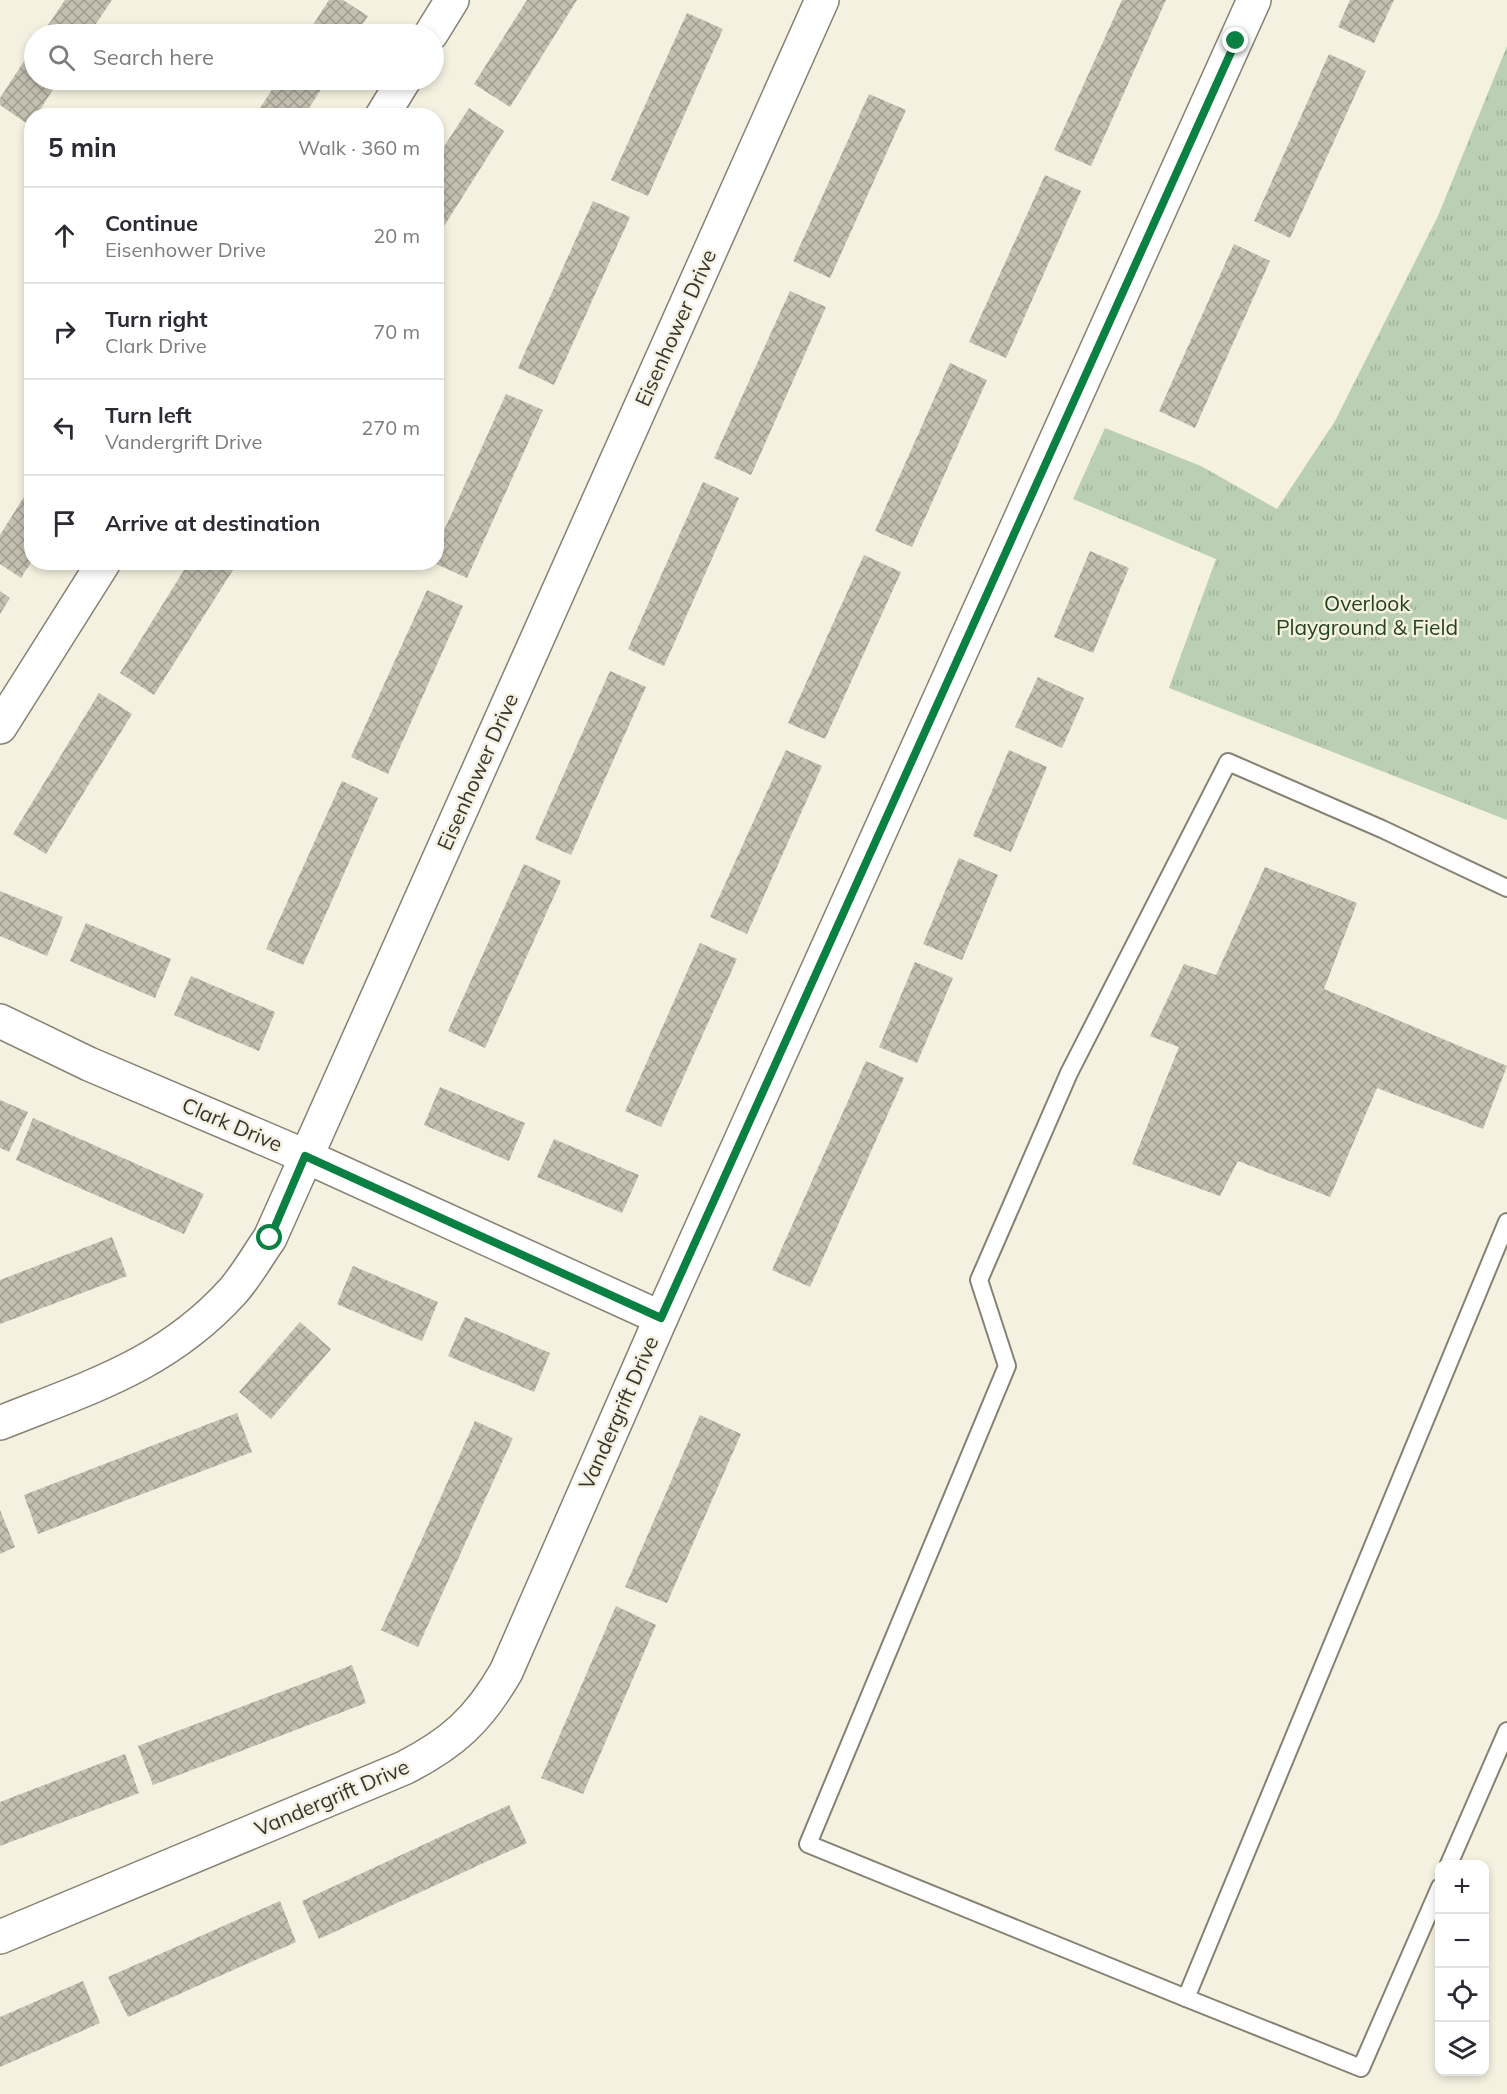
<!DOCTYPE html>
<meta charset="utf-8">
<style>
:root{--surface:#fff;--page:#f7f7f7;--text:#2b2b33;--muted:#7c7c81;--line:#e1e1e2}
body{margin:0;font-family:Mulish,sans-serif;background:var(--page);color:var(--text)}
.controls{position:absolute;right:18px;bottom:18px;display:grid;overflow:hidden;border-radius:12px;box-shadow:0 3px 9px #0003}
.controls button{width:54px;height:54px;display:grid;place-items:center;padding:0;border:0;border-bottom:2px solid var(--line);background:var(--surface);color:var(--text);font:30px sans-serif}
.stop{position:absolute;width:18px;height:18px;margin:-14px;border:4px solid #0b8043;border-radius:50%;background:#fff}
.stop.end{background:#0b8043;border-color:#fff;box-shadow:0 2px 6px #0008}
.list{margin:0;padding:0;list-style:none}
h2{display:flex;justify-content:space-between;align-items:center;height:78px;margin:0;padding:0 24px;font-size:26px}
h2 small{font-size:20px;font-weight:400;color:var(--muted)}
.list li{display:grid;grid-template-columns:39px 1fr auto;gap:18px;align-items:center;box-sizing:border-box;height:96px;padding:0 24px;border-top:2px solid var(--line)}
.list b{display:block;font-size:22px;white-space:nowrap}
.list p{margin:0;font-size:20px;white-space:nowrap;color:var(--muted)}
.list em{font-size:20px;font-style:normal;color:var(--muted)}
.icon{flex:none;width:33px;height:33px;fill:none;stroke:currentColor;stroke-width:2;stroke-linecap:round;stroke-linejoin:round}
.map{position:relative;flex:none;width:1507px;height:2094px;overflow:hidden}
.search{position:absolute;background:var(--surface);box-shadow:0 3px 9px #0003;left:24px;top:24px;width:420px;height:66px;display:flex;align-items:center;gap:15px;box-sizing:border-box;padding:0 21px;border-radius:33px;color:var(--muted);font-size:22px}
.panel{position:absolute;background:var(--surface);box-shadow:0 3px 9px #0003;left:24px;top:108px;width:420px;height:462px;border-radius:24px}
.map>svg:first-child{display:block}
.park{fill:url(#park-tufts)}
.building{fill:url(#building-cross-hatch)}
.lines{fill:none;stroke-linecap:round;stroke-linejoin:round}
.lane-casing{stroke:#868273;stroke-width:20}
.street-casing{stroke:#868273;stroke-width:36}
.lane{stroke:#fff;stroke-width:16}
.street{stroke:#fff;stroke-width:33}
.route{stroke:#0b8043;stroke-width:8}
.labels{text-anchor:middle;stroke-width:5;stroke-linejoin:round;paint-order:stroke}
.street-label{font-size:21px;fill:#35342e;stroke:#f4f1e0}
.park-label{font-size:21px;fill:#244319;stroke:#f4f1e0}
</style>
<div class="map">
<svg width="1507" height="2094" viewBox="0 0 1507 2094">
<defs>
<pattern id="park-tufts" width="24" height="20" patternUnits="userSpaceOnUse" patternTransform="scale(1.5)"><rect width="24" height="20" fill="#bacfb3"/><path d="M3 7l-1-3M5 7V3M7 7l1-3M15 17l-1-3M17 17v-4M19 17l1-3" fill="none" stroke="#a0b29a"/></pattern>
<pattern id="building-cross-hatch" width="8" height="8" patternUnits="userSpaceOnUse" patternTransform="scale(1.5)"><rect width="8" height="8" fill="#c3c0b0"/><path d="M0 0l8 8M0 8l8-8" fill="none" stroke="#9f9d90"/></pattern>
</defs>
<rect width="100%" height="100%" fill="#f4f1e0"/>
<path class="park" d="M 1507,46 L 1507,820 L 1169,688 L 1216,559 L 1073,499 L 1105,428 L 1201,466 L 1277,509 L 1335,421 L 1438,216 Z"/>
<g class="building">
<path d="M 65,0 L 112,0 L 89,34 L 42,34 Z"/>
<path d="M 329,0 L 343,0 L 368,16 L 356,34 L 307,34 Z"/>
<path d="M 527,0 L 577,0 L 510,107 L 474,84 Z"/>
<path d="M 1122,0 L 1166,0 L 1091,166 L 1054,150 Z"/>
<path d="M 1350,0 L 1394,0 L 1374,43 L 1338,27 Z"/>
<path d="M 687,13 L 723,29 L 648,196 L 611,180 Z"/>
<path d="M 34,46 L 34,80 L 59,80 L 36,116 L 32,116 L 29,125 L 0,105 L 0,98 Z"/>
<path d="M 1329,54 L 1366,71 L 1290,238 L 1254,221 Z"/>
<path d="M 278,80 L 327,80 L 304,116 L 255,116 Z"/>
<path d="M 869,94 L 906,110 L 830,278 L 793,261 Z"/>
<path d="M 469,108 L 504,131 L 436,239 L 436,159 Z"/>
<path d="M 1045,175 L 1081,191 L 1006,358 L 969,342 Z"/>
<path d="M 593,201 L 630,217 L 554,385 L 518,368 Z"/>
<path d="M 1234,244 L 1270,261 L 1195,428 L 1159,411 Z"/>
<path d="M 790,291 L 826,307 L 751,475 L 714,458 Z"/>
<path d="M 950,363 L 987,380 L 912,547 L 875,531 Z"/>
<path d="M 506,394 L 543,410 L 467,578 L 436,564 L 436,548 Z"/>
<path d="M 703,482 L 739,498 L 664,666 L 628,649 Z"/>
<path d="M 32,484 L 32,561 L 21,578 L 0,564 L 0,535 Z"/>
<path d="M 1090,551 L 1129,568 L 1093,653 L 1054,637 Z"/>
<path d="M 864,555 L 901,572 L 825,739 L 788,723 Z"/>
<path d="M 189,562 L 238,562 L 154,695 L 120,673 Z"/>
<path d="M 427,590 L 463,606 L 388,774 L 351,757 Z"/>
<path d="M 0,591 L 10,598 L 0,614 Z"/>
<path d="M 610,671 L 646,687 L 571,855 L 535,839 Z"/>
<path d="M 1038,677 L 1084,698 L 1062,748 L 1015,727 Z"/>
<path d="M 99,693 L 132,714 L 46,854 L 13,834 Z"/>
<path d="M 786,750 L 822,766 L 747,934 L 710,917 Z"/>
<path d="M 1009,750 L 1047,767 L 1011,852 L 973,836 Z"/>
<path d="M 342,781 L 378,798 L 303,965 L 266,949 Z"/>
<path d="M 959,858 L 998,875 L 962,960 L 923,944 Z"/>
<path d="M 524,864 L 561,881 L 485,1048 L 448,1031 Z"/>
<path d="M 1265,867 L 1357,903 L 1324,989 L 1507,1066 L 1483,1129 L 1377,1088 L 1330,1197 L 1238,1161 L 1220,1196 L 1132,1164 L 1179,1047 L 1150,1036 L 1184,964 L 1216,975 Z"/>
<path d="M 0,891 L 63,917 L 47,956 L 0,936 Z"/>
<path d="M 86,923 L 171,959 L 155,998 L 70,961 Z"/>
<path d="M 700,943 L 737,959 L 661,1127 L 625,1111 Z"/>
<path d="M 915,962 L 953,978 L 917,1063 L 879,1047 Z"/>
<path d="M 191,976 L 275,1012 L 259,1051 L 174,1015 Z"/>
<path d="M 866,1061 L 904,1078 L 810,1287 L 772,1270 Z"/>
<path d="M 440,1087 L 525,1123 L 509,1161 L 424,1125 Z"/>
<path d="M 0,1100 L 28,1112 L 9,1152 L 0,1148 Z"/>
<path d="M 33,1118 L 204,1194 L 184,1234 L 16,1160 Z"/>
<path d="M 554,1139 L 639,1175 L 622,1213 L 537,1177 Z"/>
<path d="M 112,1237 L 127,1276 L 0,1324 L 0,1280 Z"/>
<path d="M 353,1266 L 438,1302 L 422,1341 L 337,1304 Z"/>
<path d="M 465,1317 L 550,1353 L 534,1392 L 448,1356 Z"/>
<path d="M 300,1322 L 331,1349 L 271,1419 L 239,1392 Z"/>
<path d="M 237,1413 L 252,1452 L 38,1534 L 24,1495 Z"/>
<path d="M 700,1415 L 741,1434 L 667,1603 L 625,1587 Z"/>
<path d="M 475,1421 L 513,1438 L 418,1647 L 381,1630 Z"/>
<path d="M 0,1510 L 15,1547 L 0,1554 Z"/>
<path d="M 616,1606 L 656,1625 L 583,1794 L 541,1778 Z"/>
<path d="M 352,1665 L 366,1703 L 153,1785 L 138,1746 Z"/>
<path d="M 125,1754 L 139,1793 L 0,1846 L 0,1802 Z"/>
<path d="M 509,1805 L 527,1843 L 319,1939 L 302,1901 Z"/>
<path d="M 280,1901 L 296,1942 L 128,2017 L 108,1977 Z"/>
<path d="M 83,1981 L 100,2023 L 0,2067 L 0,2017 Z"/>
</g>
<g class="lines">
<defs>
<g id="lane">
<path d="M 1507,888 L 1382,829 L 1228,762 L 1069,1073 L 979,1280 L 1007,1366 L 808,1844 L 1186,1998 L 1507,1222"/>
<path d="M 1449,1864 L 1507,1731"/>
<path d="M 1186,1998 L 1361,2068 L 1440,1887"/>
</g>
<g id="street">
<path d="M 431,34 L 452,0"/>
<path d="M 382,116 L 404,80"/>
<path d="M 0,727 L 104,562"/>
<path d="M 0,1021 L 89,1064 L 305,1156 L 661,1318"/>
<path d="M 0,1423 C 90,1387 166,1365 233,1291 C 247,1275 258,1255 270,1238 L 822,0"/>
<path d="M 0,1937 L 404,1768 C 453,1743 478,1720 506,1672 L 661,1318 L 1254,0"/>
</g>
</defs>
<use href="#lane" class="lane-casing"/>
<use href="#street" class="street-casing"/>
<use href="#lane" class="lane"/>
<use href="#street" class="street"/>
</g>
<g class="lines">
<path class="route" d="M 270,1238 L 305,1156 L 661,1318 L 1236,41"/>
</g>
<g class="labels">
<g class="street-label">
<text transform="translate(676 328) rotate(-66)" y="7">Eisenhower Drive</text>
<text transform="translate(478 772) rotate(-66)" y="7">Eisenhower Drive</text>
<text transform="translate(232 1125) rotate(23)" y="7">Clark Drive</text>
<text transform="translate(619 1413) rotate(-66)" y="7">Vandergrift Drive</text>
<text transform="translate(332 1798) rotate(-23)" y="7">Vandergrift Drive</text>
</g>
<g class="park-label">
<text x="1367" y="611">Overlook<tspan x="1367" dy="24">Playground &amp; Field</tspan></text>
</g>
</g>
</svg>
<div class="controls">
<button>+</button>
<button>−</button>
<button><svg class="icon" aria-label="locate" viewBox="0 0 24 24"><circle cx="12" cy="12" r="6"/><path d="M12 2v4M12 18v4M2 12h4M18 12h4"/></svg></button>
<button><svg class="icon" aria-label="layers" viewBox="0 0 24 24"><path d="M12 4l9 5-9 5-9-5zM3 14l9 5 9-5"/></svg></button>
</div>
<div class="stop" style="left:270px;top:1238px"></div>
<div class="stop end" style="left:1236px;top:41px"></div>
<div class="search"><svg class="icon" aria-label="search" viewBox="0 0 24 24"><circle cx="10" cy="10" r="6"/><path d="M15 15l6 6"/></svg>Search here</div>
<section class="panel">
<h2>5 min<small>Walk · 360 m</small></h2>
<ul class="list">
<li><svg class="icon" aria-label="ahead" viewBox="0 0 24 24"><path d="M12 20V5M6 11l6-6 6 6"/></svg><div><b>Continue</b><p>Eisenhower Drive</p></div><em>20 m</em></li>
<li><svg class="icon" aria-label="right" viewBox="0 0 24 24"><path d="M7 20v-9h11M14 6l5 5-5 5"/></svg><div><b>Turn right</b><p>Clark Drive</p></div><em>70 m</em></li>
<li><svg class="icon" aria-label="left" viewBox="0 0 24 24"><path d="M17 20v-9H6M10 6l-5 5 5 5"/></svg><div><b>Turn left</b><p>Vandergrift Drive</p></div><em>270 m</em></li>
<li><svg class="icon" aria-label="arrive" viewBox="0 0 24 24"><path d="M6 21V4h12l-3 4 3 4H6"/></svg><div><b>Arrive at destination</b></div></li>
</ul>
</section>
</div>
